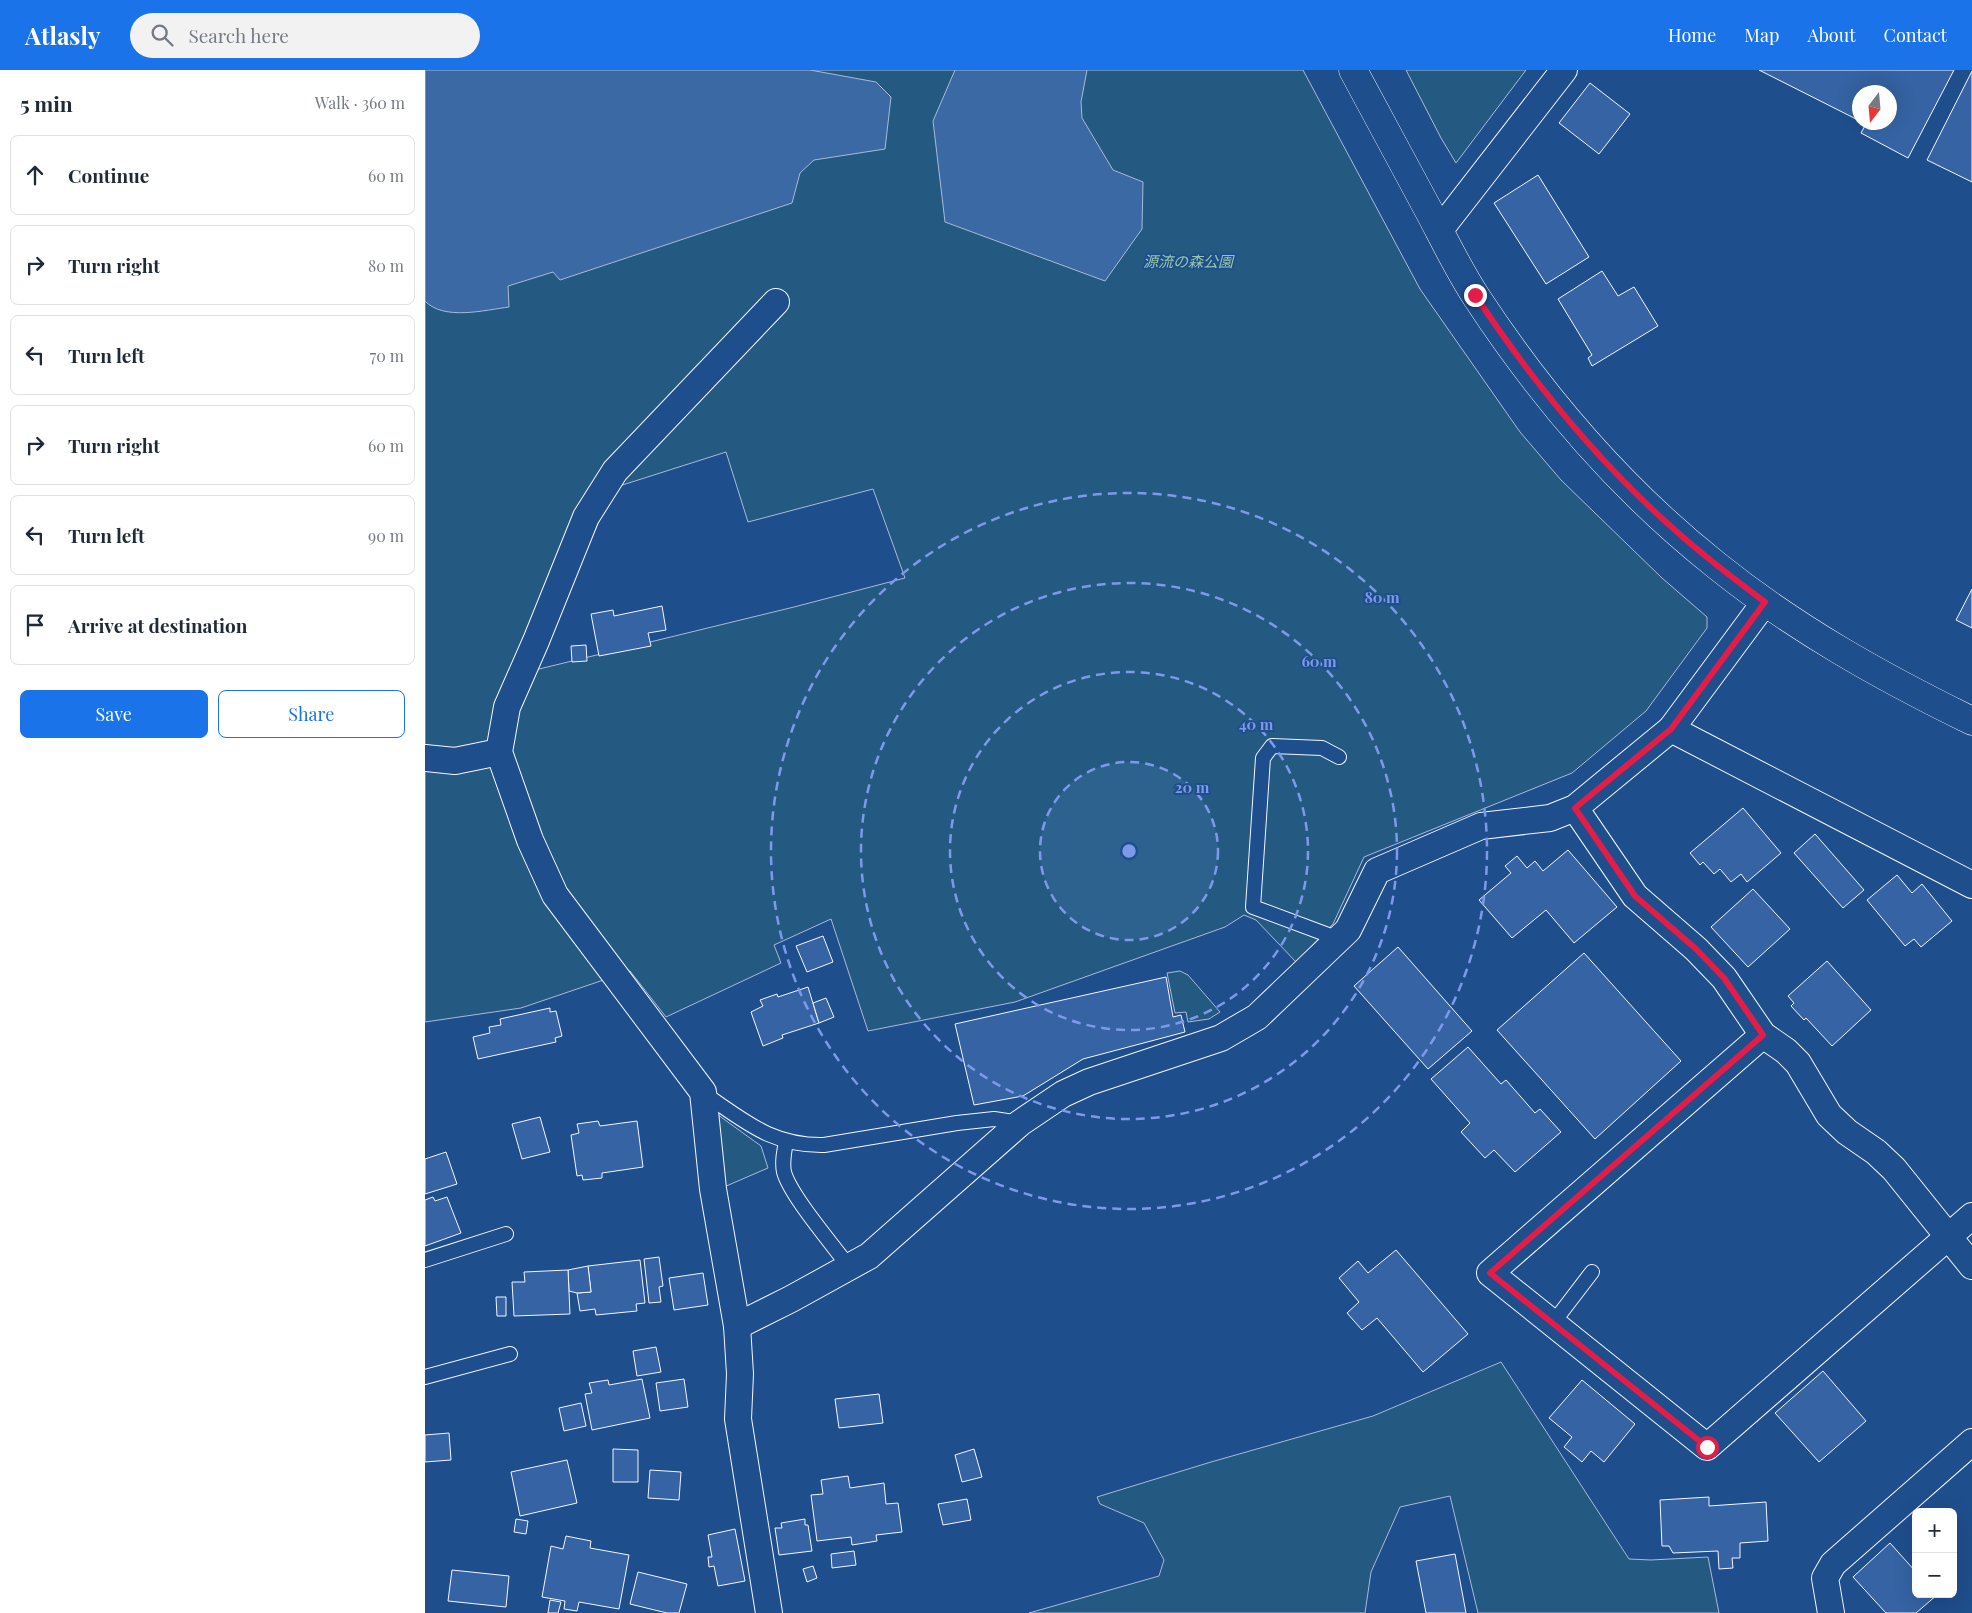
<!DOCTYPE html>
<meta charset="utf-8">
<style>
:root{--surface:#fff;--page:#f2f2f3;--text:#1f2937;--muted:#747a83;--line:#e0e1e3;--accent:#1a73e8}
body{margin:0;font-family:"Playfair Display","Noto Sans JP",serif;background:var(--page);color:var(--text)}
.controls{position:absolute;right:15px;bottom:15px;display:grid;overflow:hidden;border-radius:8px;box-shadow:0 5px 20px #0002}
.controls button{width:45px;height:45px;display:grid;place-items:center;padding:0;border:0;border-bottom:1px solid var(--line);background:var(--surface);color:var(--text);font:25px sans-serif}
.compass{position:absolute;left:1427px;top:15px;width:45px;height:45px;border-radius:50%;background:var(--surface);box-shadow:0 5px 20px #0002;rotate:196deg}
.stop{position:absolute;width:15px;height:15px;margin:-11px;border:4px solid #e11d48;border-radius:50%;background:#fff}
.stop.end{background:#e11d48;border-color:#fff;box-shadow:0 1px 5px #0008}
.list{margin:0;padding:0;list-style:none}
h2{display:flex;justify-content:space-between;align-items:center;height:65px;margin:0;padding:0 20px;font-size:21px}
h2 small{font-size:16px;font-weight:400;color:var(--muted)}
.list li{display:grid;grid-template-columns:32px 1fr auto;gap:15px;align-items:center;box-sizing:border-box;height:80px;margin:0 10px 10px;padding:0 10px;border:1px solid var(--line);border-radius:8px}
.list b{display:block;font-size:19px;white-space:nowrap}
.list em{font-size:16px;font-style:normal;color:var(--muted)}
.actions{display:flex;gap:10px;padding:15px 20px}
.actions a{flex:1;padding:11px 0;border:1px solid var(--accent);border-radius:8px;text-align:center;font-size:18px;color:var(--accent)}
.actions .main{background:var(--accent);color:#fff}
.icon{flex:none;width:28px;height:28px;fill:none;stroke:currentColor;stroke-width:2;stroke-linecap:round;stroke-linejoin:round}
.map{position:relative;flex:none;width:1547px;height:1543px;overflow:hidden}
header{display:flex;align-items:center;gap:30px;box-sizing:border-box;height:70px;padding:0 25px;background:var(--accent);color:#fff}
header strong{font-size:24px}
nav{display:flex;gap:28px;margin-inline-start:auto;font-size:18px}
.search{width:350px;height:45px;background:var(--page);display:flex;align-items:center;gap:12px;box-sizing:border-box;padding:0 18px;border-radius:28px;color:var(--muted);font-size:19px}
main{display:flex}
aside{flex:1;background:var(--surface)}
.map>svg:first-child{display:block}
.green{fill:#245a82;stroke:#a8bbd7;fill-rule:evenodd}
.water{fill:#3b69a3;stroke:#a8bbd7}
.building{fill:#3563a3;stroke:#f2f6ff}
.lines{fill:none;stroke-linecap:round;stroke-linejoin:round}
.service-casing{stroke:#f2f6ff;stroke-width:16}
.minor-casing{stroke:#f2f6ff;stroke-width:28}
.tertiary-casing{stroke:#f2f6ff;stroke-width:29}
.service{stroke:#1f4e8c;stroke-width:14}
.minor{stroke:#1f4e8c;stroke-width:26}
.tertiary{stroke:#1f4e8c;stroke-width:28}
.route{stroke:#e11d48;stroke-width:6}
.ring{fill:none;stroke:#7d9aea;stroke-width:2.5;stroke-dasharray:9 6}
.labels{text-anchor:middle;stroke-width:4;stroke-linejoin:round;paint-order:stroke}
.park-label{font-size:15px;font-style:italic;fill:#97c8a6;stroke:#1f4e8c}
.centre{fill:#7d9aea;stroke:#1f4e8c;stroke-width:2.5}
.ring-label{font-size:15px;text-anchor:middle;font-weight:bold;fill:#7d9aea;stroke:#1f4e8c;stroke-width:4;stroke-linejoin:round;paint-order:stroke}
</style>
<header>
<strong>Atlasly</strong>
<div class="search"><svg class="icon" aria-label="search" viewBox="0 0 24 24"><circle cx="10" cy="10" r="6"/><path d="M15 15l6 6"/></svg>Search here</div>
<nav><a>Home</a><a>Map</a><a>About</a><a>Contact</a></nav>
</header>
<main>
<aside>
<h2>5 min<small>Walk · 360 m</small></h2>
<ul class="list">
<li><svg class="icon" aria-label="ahead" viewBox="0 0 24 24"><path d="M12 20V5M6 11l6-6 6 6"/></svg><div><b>Continue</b></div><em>60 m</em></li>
<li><svg class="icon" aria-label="right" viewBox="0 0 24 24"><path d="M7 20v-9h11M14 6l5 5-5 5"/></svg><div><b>Turn right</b></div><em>80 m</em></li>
<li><svg class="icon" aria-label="left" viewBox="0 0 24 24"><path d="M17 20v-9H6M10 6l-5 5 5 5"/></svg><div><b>Turn left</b></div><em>70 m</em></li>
<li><svg class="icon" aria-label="right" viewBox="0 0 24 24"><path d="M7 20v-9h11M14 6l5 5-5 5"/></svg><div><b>Turn right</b></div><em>60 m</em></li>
<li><svg class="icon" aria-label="left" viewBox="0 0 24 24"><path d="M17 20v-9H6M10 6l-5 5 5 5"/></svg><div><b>Turn left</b></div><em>90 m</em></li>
<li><svg class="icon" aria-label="arrive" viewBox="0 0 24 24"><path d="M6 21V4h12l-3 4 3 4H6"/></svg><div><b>Arrive at destination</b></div></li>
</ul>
<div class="actions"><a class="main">Save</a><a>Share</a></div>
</aside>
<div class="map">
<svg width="1547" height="1543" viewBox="0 0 1547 1543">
<rect width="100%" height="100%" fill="#1f4e8c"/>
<g class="green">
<path d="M 0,0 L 878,0 L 995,219 L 1095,362 L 1136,410 L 1237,508 L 1282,547 L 1282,558 L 1221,641 L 1147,703 L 939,787 L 908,854 L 871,892 L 831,850 L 819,845 L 800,857 L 590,932 L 443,961 L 406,849 L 349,875 L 356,893 L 241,947 L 205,901 L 96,938 L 0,952 ZM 301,382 L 323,452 L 448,419 L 480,508 L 369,537 L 110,600 L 188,418 Z"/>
<path d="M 981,0 L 1101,0 L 1031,93 L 1016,68 Z"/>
<path d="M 755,901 L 763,905 L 795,942 L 784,949 L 763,952 L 761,942 L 750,943 L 742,903 Z"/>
<path d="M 289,1042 L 336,1076 L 343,1098 L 299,1117 Z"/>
<path d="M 1076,1292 L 1204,1489 L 1226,1490 L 1283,1487 L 1294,1543 L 1053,1543 L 1025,1426 L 975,1437 L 946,1502 L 940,1543 L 604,1543 L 734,1506 L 739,1490 L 719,1453 L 675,1434 L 672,1427 L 786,1392 L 948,1346 Z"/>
</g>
<g class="water">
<path d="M 0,0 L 385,0 L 451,12 L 466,27 L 460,79 L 389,90 L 375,103 L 367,133 L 135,210 L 128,202 L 83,216 L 84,237 C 60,240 19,251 0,231 Z"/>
<path d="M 530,0 L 662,0 L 656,32 L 657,48 L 688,100 L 718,112 L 717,159 L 680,211 L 520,152 L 508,51 Z"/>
</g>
<g class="building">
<path d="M 1334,0 L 1529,0 L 1483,88 L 1436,63 L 1442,52 L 1464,52 L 1464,22 L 1434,22 L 1434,44 L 1431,49 Z"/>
<path d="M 1547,1 L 1547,112 L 1502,90 Z"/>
<path d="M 1165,13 L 1205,44 L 1174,84 L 1134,53 Z"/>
<path d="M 1113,105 L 1164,187 L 1121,214 L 1069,133 Z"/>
<path d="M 1177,201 L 1193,226 L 1209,217 L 1233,256 L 1167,296 L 1163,288 L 1167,285 L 1133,229 Z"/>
<path d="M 1547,519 L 1547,558 L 1531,550 Z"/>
<path d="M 237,536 L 241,560 L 223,563 L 226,576 L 174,586 L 166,544 L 188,540 L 189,546 Z"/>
<path d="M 161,575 L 162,591 L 147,592 L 146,576 Z"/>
<path d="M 1318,738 L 1356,783 L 1322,812 L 1316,804 L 1306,812 L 1295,799 L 1289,804 L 1278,792 L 1275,795 L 1265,783 Z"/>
<path d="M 1390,764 L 1439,820 L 1418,838 L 1369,783 Z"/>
<path d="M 1143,780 L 1192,837 L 1149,873 L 1121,840 L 1087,868 L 1054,830 L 1086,803 L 1080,796 L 1092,786 L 1102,798 L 1110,791 L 1118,801 Z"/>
<path d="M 1472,805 L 1487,823 L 1497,814 L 1527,851 L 1496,877 L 1489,869 L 1480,876 L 1442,830 Z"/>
<path d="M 1328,819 L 1365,859 L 1323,897 L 1286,857 Z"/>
<path d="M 398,866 L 408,892 L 382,902 L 371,876 Z"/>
<path d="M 973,877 L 1047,961 L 1003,999 L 929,916 Z"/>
<path d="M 1159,883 L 1256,991 L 1170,1069 L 1072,960 Z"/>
<path d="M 1402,891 L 1446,940 L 1407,976 L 1381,948 L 1379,950 L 1366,936 L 1369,933 L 1363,926 Z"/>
<path d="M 741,907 L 748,947 L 756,945 L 760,962 L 658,989 L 598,1026 L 549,1035 L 530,954 Z"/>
<path d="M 383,917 L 394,953 L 357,965 L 358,968 L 338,976 L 326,942 L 338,936 L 335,930 L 352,924 L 353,927 Z"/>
<path d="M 401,928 L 409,947 L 394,953 L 388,933 Z"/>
<path d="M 125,938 L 125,942 L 131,941 L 137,966 L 130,968 L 131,972 L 53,989 L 48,967 L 65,963 L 64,957 L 76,955 L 75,949 Z"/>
<path d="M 1043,977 L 1076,1014 L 1081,1010 L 1110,1043 L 1115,1039 L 1136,1062 L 1090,1102 L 1069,1080 L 1060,1088 L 1036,1062 L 1045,1053 L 1006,1009 Z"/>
<path d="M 115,1047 L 125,1082 L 97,1089 L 87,1054 Z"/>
<path d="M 173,1051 L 175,1056 L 212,1051 L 218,1097 L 177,1103 L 177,1108 L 158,1110 L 157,1105 L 152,1106 L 146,1065 L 154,1063 L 152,1054 Z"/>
<path d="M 21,1082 L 32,1114 L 0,1124 L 0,1089 Z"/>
<path d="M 8,1127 L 10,1131 L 22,1127 L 36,1163 L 0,1176 L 0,1130 Z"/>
<path d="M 971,1180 L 1043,1264 L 998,1302 L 952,1248 L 937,1260 L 922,1243 L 934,1232 L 914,1208 L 933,1191 L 943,1203 Z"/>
<path d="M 234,1187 L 238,1216 L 234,1217 L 236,1232 L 224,1233 L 219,1189 Z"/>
<path d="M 215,1190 L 220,1233 L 211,1234 L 212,1241 L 171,1245 L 170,1239 L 155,1241 L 152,1223 L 166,1222 L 163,1196 Z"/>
<path d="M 163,1196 L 166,1222 L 152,1223 L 144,1221 L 143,1200 Z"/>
<path d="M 143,1200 L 145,1244 L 89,1246 L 87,1212 L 100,1212 L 99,1202 Z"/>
<path d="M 278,1203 L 283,1235 L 249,1240 L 244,1208 Z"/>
<path d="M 71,1227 L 81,1227 L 81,1246 L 72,1246 Z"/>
<path d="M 231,1277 L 236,1302 L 212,1306 L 208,1281 Z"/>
<path d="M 1398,1301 L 1441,1351 L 1394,1392 L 1350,1343 Z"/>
<path d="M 217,1309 L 225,1348 L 167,1360 L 160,1324 L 167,1323 L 164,1313 L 183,1310 L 184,1315 Z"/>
<path d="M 259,1309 L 263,1337 L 235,1341 L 231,1313 Z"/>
<path d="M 1157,1310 L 1210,1354 L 1179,1392 L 1166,1381 L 1157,1392 L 1139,1377 L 1147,1367 L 1124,1348 Z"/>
<path d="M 454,1324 L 458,1353 L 414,1358 L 410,1329 Z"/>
<path d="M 156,1333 L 161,1356 L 139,1361 L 134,1338 Z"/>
<path d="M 24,1363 L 26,1390 L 0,1392 L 0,1365 Z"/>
<path d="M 188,1379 L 213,1380 L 213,1412 L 188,1412 Z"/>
<path d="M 549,1379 L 557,1407 L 537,1412 L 530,1385 Z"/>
<path d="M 142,1390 L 152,1433 L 95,1446 L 86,1402 Z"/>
<path d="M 225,1400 L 256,1402 L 254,1430 L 223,1428 Z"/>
<path d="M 423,1406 L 425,1418 L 459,1413 L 461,1434 L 473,1433 L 477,1462 L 451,1465 L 452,1471 L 427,1475 L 426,1467 L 392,1471 L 386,1425 L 398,1424 L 396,1410 Z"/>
<path d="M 1284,1427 L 1284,1436 L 1341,1432 L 1343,1471 L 1315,1473 L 1315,1488 L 1307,1488 L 1308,1498 L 1294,1499 L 1293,1481 L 1248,1483 L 1244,1476 L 1237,1476 L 1235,1430 Z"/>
<path d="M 542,1429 L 546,1450 L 518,1455 L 513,1434 Z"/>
<path d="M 91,1449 L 103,1451 L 101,1464 L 89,1462 Z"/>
<path d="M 380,1449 L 380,1455 L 383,1455 L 387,1481 L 354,1485 L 350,1458 L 357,1458 L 356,1453 Z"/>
<path d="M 310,1459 L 320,1511 L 293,1516 L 289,1496 L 284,1497 L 283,1487 L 287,1487 L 283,1465 Z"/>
<path d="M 141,1466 L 166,1471 L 165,1478 L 204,1485 L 194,1539 L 154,1532 L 152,1541 L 139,1539 L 140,1531 L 117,1527 L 126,1476 L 138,1479 Z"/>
<path d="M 1465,1473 L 1491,1502 L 1491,1524 L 1512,1525 L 1491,1543 L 1461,1543 L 1428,1507 Z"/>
<path d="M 429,1481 L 431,1495 L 407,1498 L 406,1484 Z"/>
<path d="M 1030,1484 L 1041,1543 L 1001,1543 L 991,1491 Z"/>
<path d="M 388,1496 L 392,1508 L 382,1512 L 378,1499 Z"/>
<path d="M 27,1500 L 84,1506 L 81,1537 L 23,1531 Z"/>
<path d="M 213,1502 L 262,1514 L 254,1543 L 242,1543 L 205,1534 Z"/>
<path d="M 125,1530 L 136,1532 L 133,1543 L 123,1543 Z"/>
</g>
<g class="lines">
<defs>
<g id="service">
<path d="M 914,869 L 828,837 L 838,688 L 847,676 L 897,678 L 914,687"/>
<path d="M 278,1023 C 320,1051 346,1076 399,1075 L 532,1053 L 569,1049 L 595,1053"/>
<path d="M 361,1072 C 359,1082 357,1092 359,1102 C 365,1125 408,1175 424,1197"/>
<path d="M 0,1190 L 81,1164"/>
<path d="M 1128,1253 L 1167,1202"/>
<path d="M 0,1307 L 85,1284"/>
</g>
<g id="minor">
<path d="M 1014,161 L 1139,0"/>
<path d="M 1246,659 L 1547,815"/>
<path d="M 0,688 L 30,691 L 74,682"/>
<path d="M 1150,738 L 1210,826 L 1271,879 L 1299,908 L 1338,965 L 1361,981 L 1373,993 L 1404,1045 L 1422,1062 L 1451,1082 L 1469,1099 L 1547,1196"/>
<path d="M 1338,965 L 1065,1203 L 1282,1377 L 1547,1146"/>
<path d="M 312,1256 L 366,1229 L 444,1186 L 595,1053 L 638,1024 L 664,1012 L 796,968 L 832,947 L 923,860 L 952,801 L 1056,756 L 1125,748 L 1150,738 L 1246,659 L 1340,532"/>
<path d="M 344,1543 L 313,1349 L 315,1304 L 312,1256 L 288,1119 L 278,1022 L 130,825 L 105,770 L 74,682 L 82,637 L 111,571 L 161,447 L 190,401 L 351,232"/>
<path d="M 1406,1543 L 1400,1508 L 1408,1494 L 1547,1372"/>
</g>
<path id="tertiary" d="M 928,0 C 954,48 979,95 1005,143 C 1020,171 1034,201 1052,228 C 1117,327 1198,421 1291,495 C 1369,558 1457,607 1547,651"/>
</defs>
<use href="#service" class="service-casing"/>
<use href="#minor" class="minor-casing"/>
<use href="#tertiary" class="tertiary-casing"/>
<use href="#service" class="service"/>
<use href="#minor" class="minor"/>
<use href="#tertiary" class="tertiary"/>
</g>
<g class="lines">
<path class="route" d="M 1050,225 C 1107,311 1173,392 1251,461 C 1279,486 1309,509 1340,532 L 1246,659 L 1150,738 L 1210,826 L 1271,879 L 1299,908 L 1338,965 L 1065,1203 L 1282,1377"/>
</g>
<circle cx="704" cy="781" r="89" fill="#7d9aea" fill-opacity=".12"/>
<g class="ring">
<circle cx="704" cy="781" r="89"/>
<circle cx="704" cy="781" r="179"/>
<circle cx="704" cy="781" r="268"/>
<circle cx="704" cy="781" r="358"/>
</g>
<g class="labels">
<g class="park-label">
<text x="763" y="197">源流の森公園</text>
</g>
</g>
<circle cx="704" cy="781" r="8" class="centre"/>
<g class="ring-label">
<text x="957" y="533">80 m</text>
<text x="894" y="597">60 m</text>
<text x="831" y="660">40 m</text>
<text x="767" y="723">20 m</text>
</g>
</svg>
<div class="controls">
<button>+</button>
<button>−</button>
</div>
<svg class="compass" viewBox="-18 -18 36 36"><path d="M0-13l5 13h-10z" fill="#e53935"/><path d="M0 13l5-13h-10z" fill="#747a83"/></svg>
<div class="stop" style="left:1282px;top:1377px"></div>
<div class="stop end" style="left:1050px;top:225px"></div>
</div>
</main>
